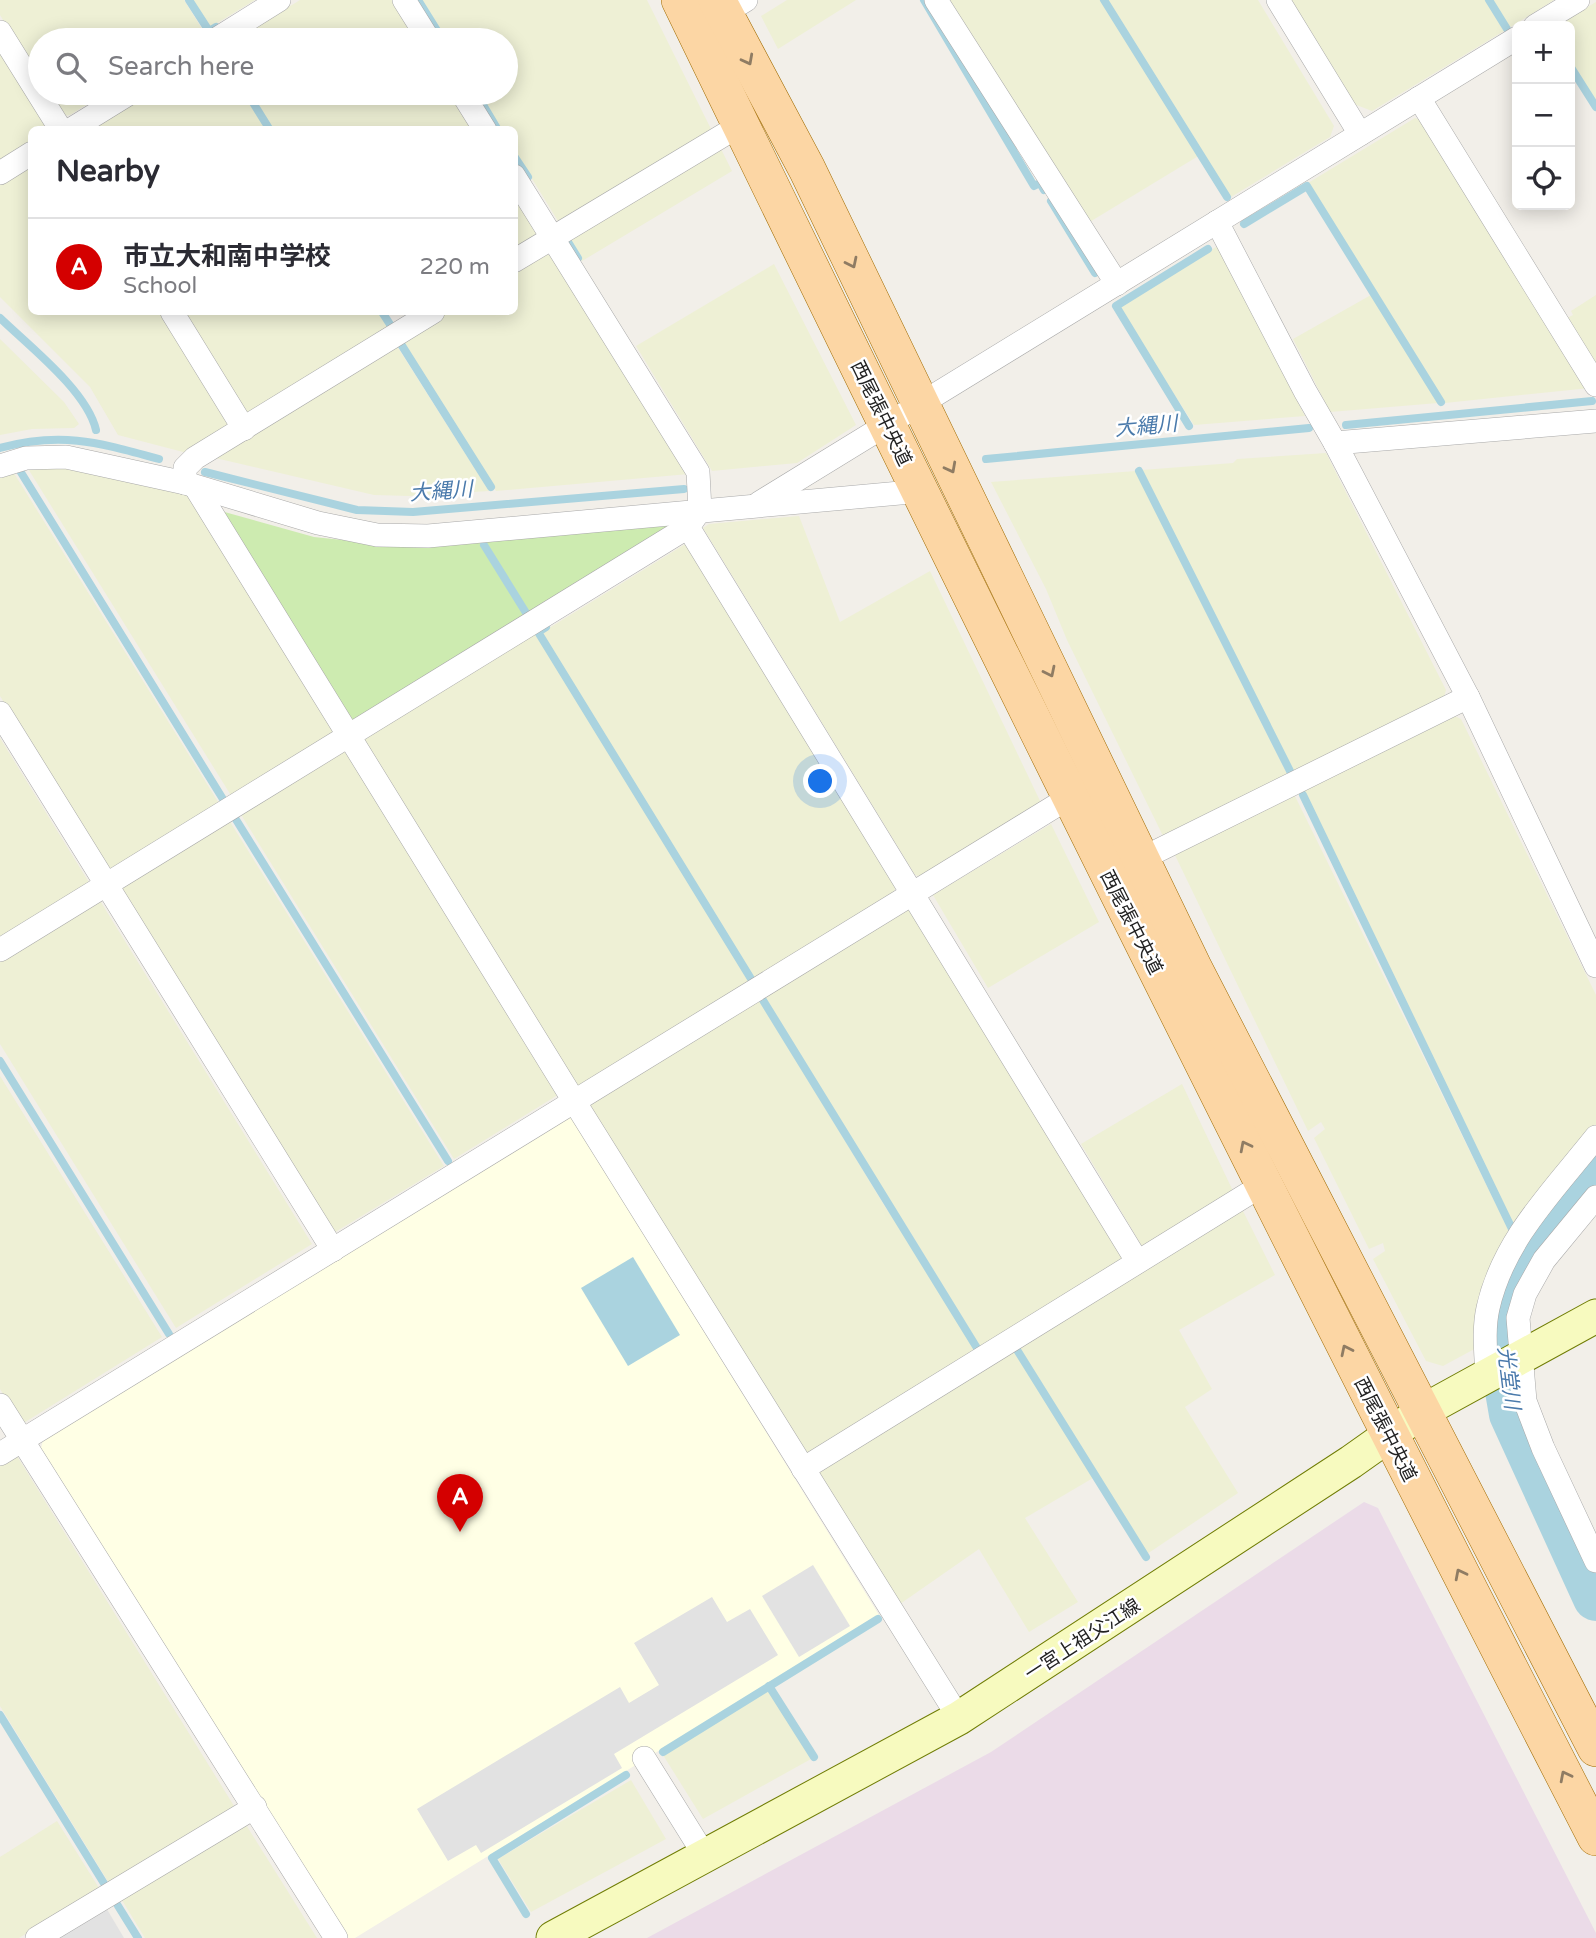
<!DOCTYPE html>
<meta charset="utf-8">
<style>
:root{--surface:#fff;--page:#f7f7f7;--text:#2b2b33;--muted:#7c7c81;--line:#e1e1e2;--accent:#d40000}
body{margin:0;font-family:"Varela Round","Noto Sans JP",sans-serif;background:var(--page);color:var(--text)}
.controls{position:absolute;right:21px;top:21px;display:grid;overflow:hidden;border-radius:10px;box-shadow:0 4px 18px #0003}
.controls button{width:63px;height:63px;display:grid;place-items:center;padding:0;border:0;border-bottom:2px solid var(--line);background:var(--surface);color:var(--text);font:35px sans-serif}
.you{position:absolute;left:821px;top:782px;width:24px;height:24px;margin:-18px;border:5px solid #fff;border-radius:50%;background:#1a73e8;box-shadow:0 0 0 10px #1a73e833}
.badge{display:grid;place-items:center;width:46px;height:46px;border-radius:50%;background:var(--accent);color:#fff;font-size:23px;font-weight:700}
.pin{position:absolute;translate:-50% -58px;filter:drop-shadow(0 2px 4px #0008)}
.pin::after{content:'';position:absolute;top:37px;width:24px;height:21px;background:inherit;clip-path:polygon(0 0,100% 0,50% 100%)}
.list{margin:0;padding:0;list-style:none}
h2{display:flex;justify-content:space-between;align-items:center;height:91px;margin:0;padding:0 28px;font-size:30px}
h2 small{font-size:23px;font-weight:400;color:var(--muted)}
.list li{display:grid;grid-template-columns:46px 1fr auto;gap:21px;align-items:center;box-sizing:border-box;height:98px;padding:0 28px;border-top:2px solid var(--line)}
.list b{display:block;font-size:26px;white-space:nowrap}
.list p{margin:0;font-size:23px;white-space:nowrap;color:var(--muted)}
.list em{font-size:23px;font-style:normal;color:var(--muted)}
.icon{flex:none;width:38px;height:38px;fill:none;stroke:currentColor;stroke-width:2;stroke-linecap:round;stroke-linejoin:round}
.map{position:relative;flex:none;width:1596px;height:1938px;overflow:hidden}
.search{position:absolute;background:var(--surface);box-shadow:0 4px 18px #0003;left:28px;top:28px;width:490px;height:77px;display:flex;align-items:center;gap:18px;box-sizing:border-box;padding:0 24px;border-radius:38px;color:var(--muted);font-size:26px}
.panel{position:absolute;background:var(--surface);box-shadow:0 4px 18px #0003;left:28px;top:126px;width:490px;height:189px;border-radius:10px}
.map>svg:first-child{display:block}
.industrial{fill:#ebdbe8}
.education{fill:#ffffe5}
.farmland{fill:#eef0d5}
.grass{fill:#cdebb0}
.parking{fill:#e2e2e2}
.water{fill:#aad3df}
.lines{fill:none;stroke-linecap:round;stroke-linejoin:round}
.stream{stroke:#aad3df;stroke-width:8}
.river{stroke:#aad3df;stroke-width:46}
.minor-casing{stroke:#a9a9a9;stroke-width:24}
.secondary-casing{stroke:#707d05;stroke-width:35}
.primary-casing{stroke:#a06b00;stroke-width:38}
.minor{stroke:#fff;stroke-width:23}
.secondary{stroke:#f7fabf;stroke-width:33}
.primary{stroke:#fcd6a4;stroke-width:37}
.oneway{stroke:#8f7c63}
.labels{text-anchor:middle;stroke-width:5;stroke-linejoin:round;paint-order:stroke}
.street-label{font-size:19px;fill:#222;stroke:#fff}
.water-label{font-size:21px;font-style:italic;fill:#4a7aab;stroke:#fff}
</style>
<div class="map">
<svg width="1596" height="1938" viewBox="0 0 1596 1938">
<rect width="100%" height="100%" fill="#f2efe9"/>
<path class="industrial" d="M 1364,1502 L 1378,1508 L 1596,1933 L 1596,1938 L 647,1938 L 991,1752 Z"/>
<path class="education" d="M 569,1113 L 879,1615 L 355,1938 L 347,1938 L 41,1448 L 44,1437 Z"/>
<g class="farmland">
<path d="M 0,0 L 184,0 L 204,32 L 190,40 L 40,40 L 40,80 L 0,15 Z"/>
<path d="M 192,0 L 255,0 L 209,28 Z"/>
<path d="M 300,0 L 396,0 L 421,40 L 235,40 Z"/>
<path d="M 421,0 L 647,0 L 711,129 L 561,226 L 515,151 L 514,130 L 501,129 L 478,93 L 506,93 L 506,40 L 446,40 Z"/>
<path d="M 787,0 L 856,0 L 778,49 L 761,16 Z"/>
<path d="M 948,0 L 1102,0 L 1200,155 L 1088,223 Z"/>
<path d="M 1108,0 L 1258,0 L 1334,126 L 1330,137 L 1231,197 Z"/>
<path d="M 1290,0 L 1485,0 L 1504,31 L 1372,111 L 1354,104 Z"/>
<path d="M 1492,0 L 1554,0 L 1509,28 Z"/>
<path d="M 1596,2 L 1596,104 L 1570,63 L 1570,26 L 1556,26 Z"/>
<path d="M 0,45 L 48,129 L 32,130 L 31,144 L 0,164 Z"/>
<path d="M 48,93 L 105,93 L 70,115 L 63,116 Z"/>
<path d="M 149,93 L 244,93 L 267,129 L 89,130 Z"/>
<path d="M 251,93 L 453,93 L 476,129 L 273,129 Z"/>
<path d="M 1415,118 L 1426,122 L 1590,388 L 1445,403 L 1308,183 Z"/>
<path d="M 718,143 L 732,171 L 582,261 L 566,235 Z"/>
<path d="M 31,163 L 32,312 L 163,312 L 228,420 L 226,430 L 187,453 L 118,435 L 90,387 L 0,297 L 0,183 Z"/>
<path d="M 514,191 L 538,229 L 537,241 L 514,254 Z"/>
<path d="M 1216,247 L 1221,248 L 1262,333 L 1305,416 L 1194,425 L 1118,307 Z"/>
<path d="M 541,254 L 555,256 L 689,474 L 496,491 L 401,340 L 447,312 L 514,312 L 515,270 Z"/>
<path d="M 774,264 L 856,425 L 797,463 L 712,471 L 636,346 Z"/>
<path d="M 1371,295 L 1438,403 L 1330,412 L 1293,339 Z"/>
<path d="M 1596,295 L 1596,372 L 1565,319 L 1573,315 L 1571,311 Z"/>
<path d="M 180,312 L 379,312 L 390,330 L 250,415 L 237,406 Z"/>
<path d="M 0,339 L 64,402 L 79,424 L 74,428 L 32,429 L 0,435 Z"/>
<path d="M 395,343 L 489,491 L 410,496 L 374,495 L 211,457 Z"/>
<path d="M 1326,453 L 1446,690 L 1443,701 L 1294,773 L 1142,470 L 1233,463 L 1237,459 Z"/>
<path d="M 55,464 L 191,495 L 338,732 L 232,797 L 27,467 Z"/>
<path d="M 12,470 L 220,805 L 110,873 L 0,696 L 0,475 Z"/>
<path d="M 1136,471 L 1288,776 L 1164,838 L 1067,640 L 1046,589 L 991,482 Z"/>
<path d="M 799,516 L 840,622 L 930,571 L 1042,805 L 923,877 L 915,875 L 703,528 L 709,524 Z"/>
<path d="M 687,543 L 897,881 L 893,895 L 755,980 L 541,633 Z"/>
<path d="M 533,630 L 750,983 L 577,1090 L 359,737 Z"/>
<path d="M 1448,713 L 1461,719 L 1596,995 L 1596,1129 L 1516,1229 L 1299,787 Z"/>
<path d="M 0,738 L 90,884 L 0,939 Z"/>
<path d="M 347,747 L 561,1093 L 454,1159 L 240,813 Z"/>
<path d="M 1292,790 L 1511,1235 L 1480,1346 L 1443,1366 L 1426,1361 L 1373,1259 L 1385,1251 L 1383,1243 L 1369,1249 L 1314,1138 L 1325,1129 L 1321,1122 L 1308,1131 L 1173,851 Z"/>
<path d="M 229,820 L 444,1166 L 332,1234 L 118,889 Z"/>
<path d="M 1051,824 L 1099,922 L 988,988 L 933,895 Z"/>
<path d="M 99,899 L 312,1244 L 176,1328 L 0,1044 L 0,960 Z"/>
<path d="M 908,910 L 915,911 L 1126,1257 L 981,1348 L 904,1222 L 886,1200 L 765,997 Z"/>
<path d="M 759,999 L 887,1210 L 903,1230 L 975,1351 L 808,1456 L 589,1105 Z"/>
<path d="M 0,1076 L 162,1337 L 22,1424 L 0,1389 Z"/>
<path d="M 1182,1084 L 1233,1191 L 1143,1248 L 1081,1144 Z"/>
<path d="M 1241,1207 L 1275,1275 L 1179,1330 L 1212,1389 L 1185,1407 L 1238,1493 L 1147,1554 L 1016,1345 Z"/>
<path d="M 1012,1348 L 1093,1478 L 1025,1518 L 1078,1602 L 1029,1632 L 979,1549 L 900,1604 L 816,1468 Z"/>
<path d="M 17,1456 L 234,1806 L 109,1883 L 0,1706 L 0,1466 Z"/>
<path d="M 769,1690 L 811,1759 L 703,1819 L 663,1755 Z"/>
<path d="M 631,1780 L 666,1839 L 531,1912 L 498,1859 Z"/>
<path d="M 243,1820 L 317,1938 L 145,1938 L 120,1897 Z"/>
<path d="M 57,1821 L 99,1888 L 19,1938 L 0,1938 L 0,1857 Z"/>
</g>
<g class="grass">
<path d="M 221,511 L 314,537 L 371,543 L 477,538 L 525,617 L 351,722 Z"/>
<path d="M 675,523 L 529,614 L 482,538 Z"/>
</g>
<g class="parking">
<path d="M 813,1565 L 850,1626 L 799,1657 L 762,1596 Z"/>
<path d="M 712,1597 L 727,1622 L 750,1609 L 778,1655 L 614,1754 L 622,1768 L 481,1853 L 476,1845 L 448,1861 L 417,1809 L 620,1687 L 629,1703 L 659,1685 L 634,1643 Z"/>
<path d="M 105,1906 L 124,1938 L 51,1938 Z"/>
</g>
<path class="water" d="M 633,1257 L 680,1335 L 628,1366 L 581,1288 Z"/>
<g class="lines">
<g class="stream">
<path d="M 189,0 L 209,31"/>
<path d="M 418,0 L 443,40"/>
<path d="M 924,0 L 1034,186 L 1040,183 L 1044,190"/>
<path d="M 1104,0 L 1227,197"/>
<path d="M 1489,0 L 1507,29"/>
<path d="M 195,40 L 216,27"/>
<path d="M 1570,66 L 1596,107"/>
<path d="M 247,93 L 270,130"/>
<path d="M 476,93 L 498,130"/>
<path d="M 514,156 L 528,177"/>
<path d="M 1051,201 L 1095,273"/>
<path d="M 1244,224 L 1307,186 L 1441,402"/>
<path d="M 565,237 L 578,258"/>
<path d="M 382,312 L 393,329"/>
<path d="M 0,318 C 29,346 87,391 96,430"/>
<path d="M 399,341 L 491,487"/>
<path d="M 1346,425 L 1592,401"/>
<path d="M 1189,426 L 1116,306 L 1208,249"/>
<path d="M 0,448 C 62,431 100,443 159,459"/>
<path d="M 986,459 L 1309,428"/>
<path d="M 17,466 L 226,804"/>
<path d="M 1139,471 L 1291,773"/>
<path d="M 205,472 L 357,510 L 413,512 L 684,489"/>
<path d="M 484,545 L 528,616"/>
<path d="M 546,627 L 538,632 L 753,982"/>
<path d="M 1303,795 L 1513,1231"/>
<path d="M 235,818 L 448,1161"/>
<path d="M 761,997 L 977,1348"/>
<path d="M 0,1061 L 169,1334"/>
<path d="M 1014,1345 L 1146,1557"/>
<path d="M 769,1686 L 814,1757"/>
<path d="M 0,1715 L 105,1885"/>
<path d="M 663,1752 L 878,1619"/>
<path d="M 115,1901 L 138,1938"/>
<path d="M 526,1914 L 492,1858 L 626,1775"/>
</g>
<path class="river" d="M 1596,1170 L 1533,1249 L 1507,1294 L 1502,1356 L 1512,1414 L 1596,1598"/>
<defs>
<g id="minor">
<path d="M 404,0 L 429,40"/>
<path d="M 936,0 L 1117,284"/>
<path d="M 1278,0 L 1360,134"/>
<path d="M 723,14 L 746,0"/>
<path d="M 1535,26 L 1578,0"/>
<path d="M 0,32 L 61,130"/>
<path d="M 215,40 L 279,0"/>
<path d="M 462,93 L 485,130"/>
<path d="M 1419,98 L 1596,385"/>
<path d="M 70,130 L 130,93"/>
<path d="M 0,173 L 32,153"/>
<path d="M 514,176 L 698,472 L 700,510 L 688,527 L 1137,1261"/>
<path d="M 1217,222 L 1305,391 L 1335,443 L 1468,697 L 1596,966"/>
<path d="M 514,261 L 742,124"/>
<path d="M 172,312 L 244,429"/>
<path d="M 1335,443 L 1596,421"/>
<path d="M 0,466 L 26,458 L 66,457 L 185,483 L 318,523 L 377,535 L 428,536 L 922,491"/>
<path d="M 185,483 L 185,468 L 195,458 L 433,312"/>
<path d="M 196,488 L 574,1101 L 959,1718"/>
<path d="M 759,503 L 1517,38"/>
<path d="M 0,713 L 333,1250"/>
<path d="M 1141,859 L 1468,697"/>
<path d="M 0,950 L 688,527"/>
<path d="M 1596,1197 L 1544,1260 L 1525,1294 L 1518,1318 L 1525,1401 L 1543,1448 L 1596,1561"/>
<path d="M 1487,1377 C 1486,1354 1483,1330 1488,1308 C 1503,1240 1554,1190 1596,1137"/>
<path d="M 0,1405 L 336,1938"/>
<path d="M 0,1454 L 1070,797"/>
<path d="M 803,1469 L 1264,1184"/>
<path d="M 644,1758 L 705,1856"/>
<path d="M 37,1938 L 255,1807"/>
</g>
<path id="secondary" d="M 553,1938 L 959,1718 L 1351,1462 L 1423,1411 L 1596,1316"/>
<g id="primary">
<path d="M 680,0 C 979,616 1282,1229 1596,1837"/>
<path d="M 717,0 L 807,169 L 1194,969 L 1596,1748"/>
</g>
</defs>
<use href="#minor" class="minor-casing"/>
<use href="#secondary" class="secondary-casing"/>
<use href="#primary" class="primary-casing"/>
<use href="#minor" class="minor"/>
<use href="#secondary" class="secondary"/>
<use href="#primary" class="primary"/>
</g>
<defs><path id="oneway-chevron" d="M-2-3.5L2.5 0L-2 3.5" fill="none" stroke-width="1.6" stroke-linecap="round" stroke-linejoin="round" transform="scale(1.75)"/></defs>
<g class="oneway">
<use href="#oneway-chevron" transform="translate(748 60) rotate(62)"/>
<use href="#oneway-chevron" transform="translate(852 263) rotate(64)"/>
<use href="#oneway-chevron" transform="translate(951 468) rotate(62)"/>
<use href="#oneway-chevron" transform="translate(1050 672) rotate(64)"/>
<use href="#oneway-chevron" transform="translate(1245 1146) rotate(-117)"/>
<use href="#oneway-chevron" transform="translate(1346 1350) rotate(-116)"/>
<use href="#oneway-chevron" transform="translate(1460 1574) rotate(-117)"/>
<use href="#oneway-chevron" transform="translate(1565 1776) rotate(-117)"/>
</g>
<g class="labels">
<g class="street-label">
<text transform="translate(882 413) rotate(64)" y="7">西尾張中央道</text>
<text transform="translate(1132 922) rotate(63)" y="7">西尾張中央道</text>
<text transform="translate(1386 1429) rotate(63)" y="7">西尾張中央道</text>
<text transform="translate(1082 1639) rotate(-33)" y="7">一宮上祖父江線</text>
</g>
<g class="water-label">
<text transform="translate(1146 426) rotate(-5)" y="7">大縄川</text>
<text transform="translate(441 491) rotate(-4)" y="7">大縄川</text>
<text transform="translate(1509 1378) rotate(83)" y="7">光堂川</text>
</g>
</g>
</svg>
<div class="controls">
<button>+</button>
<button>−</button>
<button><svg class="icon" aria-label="locate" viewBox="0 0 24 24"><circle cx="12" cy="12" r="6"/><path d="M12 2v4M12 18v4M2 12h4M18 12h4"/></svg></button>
</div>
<div class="you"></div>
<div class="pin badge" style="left:460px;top:1532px">A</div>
<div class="search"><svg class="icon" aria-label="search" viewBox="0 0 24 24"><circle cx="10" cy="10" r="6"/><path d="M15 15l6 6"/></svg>Search here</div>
<section class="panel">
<h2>Nearby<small></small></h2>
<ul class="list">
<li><span class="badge">A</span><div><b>市立大和南中学校</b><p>School</p></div><em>220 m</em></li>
</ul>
</section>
</div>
